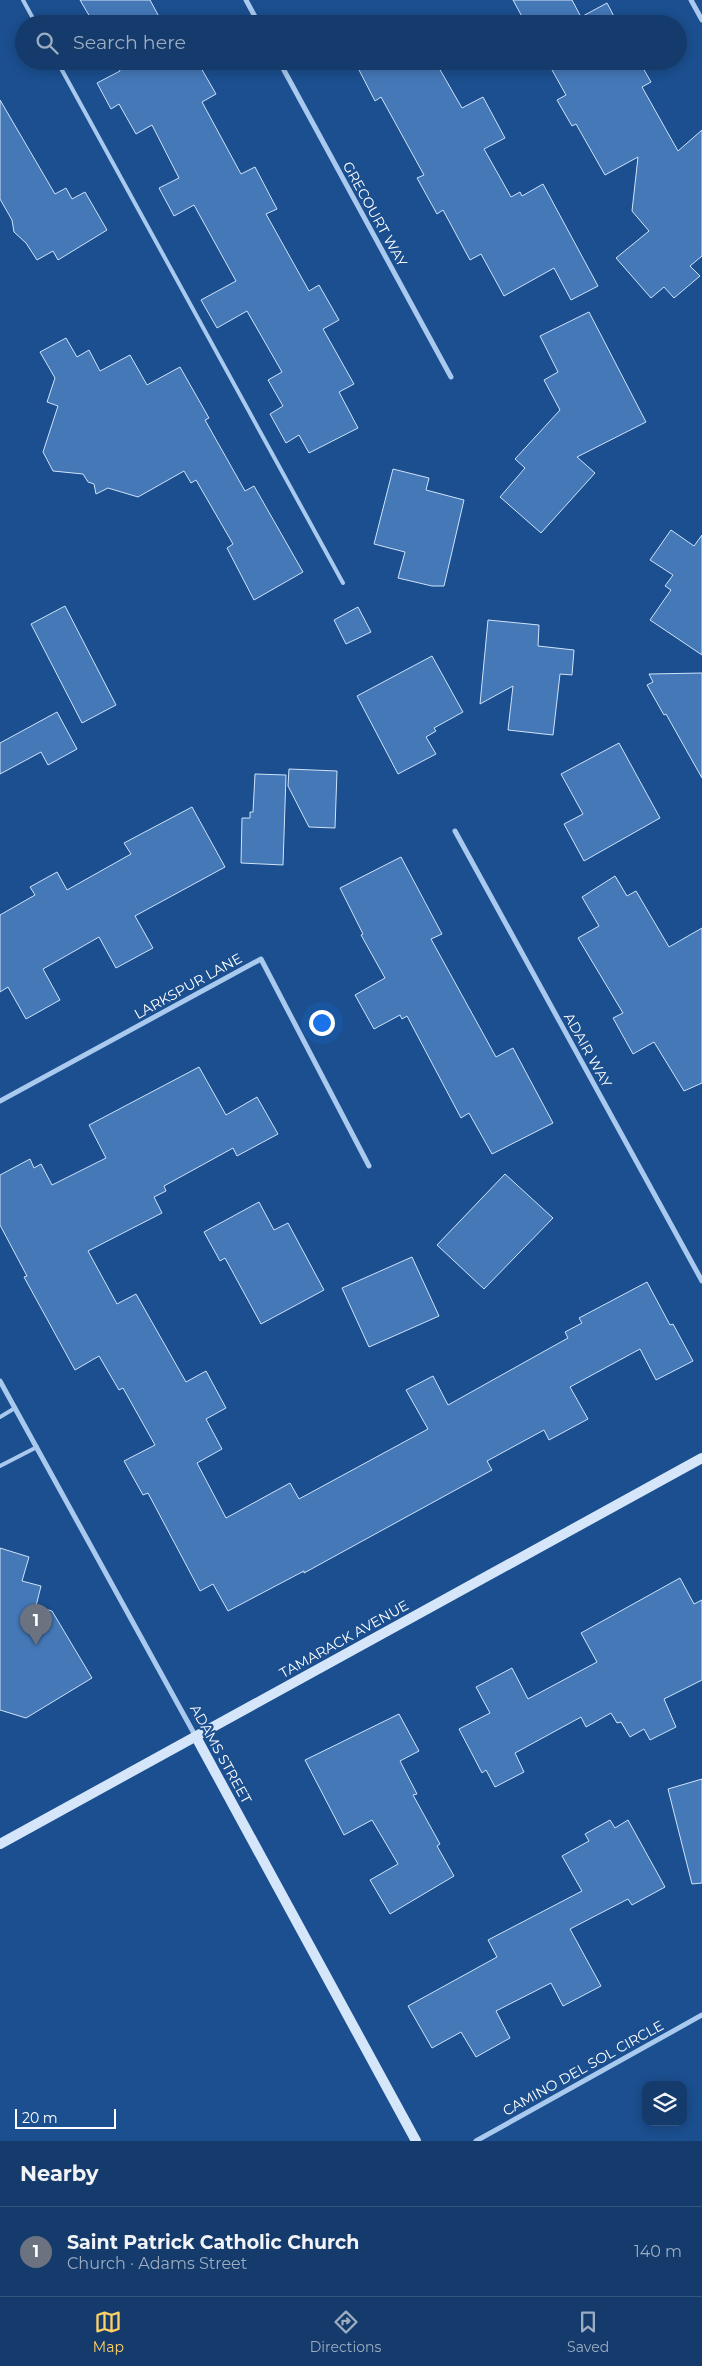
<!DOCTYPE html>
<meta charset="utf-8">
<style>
:root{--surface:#143b6b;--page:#214673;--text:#f1f3f6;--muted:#9dadc1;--line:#33557e;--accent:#ffd166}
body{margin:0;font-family:Montserrat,sans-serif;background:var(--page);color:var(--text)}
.controls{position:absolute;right:15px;bottom:15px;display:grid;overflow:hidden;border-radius:10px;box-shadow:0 2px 12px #0003}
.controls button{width:45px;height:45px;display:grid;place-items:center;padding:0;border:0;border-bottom:1px solid var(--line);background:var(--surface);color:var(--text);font:25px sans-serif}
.scale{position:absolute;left:15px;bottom:12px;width:101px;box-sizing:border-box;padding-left:5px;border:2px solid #fff;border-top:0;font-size:14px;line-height:18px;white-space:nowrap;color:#fff;-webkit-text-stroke:4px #1b4f8f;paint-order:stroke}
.you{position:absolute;left:321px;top:1022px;width:18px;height:18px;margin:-12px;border:4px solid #fff;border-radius:50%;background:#1a73e8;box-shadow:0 0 0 8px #1a73e833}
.badge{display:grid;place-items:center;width:32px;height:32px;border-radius:50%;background:var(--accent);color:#fff;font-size:16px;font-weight:700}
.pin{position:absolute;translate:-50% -41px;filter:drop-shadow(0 1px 2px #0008)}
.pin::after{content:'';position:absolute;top:26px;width:18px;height:15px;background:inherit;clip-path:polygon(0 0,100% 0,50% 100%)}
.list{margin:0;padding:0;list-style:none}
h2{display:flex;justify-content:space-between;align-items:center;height:65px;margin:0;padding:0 20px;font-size:21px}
h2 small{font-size:16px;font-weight:400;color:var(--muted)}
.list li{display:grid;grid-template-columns:32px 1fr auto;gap:15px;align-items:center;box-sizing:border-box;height:90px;padding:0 20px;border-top:1px solid var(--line)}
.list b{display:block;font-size:19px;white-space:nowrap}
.list p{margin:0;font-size:16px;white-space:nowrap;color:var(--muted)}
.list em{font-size:16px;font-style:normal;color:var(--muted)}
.icon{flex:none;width:28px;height:28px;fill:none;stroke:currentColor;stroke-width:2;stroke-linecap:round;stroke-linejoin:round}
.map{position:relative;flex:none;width:702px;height:2141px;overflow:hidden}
.search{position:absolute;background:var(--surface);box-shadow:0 2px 12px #0003;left:15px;right:15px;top:15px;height:55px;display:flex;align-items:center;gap:12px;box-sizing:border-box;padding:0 18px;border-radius:28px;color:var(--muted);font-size:19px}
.sheet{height:155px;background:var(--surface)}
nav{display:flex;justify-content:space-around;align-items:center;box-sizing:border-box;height:70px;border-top:1px solid var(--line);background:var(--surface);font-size:14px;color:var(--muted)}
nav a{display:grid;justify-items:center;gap:2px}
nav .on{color:var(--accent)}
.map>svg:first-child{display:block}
.building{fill:#4478b7;stroke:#cfe3fa}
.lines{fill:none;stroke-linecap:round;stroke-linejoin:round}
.lane{stroke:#a9c9ee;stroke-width:4}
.street{stroke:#a9c9ee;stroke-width:5}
.secondary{stroke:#d6e6fa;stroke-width:10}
.labels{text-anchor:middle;stroke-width:4.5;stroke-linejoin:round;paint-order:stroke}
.street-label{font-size:14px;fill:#fff;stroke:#1b4f8f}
</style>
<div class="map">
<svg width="702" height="2141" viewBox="0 0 702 2141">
<rect width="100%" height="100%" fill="#1b4f8f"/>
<g class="building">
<path d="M 80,0 L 150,0 L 163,24 L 94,24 Z"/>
<path d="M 513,0 L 572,0 L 581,17 L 607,3 L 618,24 L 526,24 Z"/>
<path d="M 115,61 L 197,61 L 216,94 L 202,102 L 241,174 L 255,167 L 277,209 L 266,214 L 309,291 L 319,285 L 339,320 L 323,329 L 354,384 L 339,392 L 358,428 L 309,453 L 299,435 L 286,443 L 270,414 L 283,406 L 268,380 L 282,372 L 247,311 L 217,328 L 201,300 L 236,281 L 194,205 L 174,216 L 159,188 L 179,178 L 152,125 L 136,134 L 119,104 L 111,109 L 97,83 L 120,71 Z"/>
<path d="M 371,61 L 435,61 L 462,108 L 483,97 L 505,138 L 484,149 L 511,197 L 520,192 L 522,196 L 543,184 L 598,286 L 571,300 L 554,268 L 504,296 L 481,254 L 470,260 L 443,210 L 437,214 L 417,178 L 424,175 L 381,97 L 375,101 L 358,68 Z"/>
<path d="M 547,61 L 639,61 L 651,82 L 642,87 L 678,151 L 702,130 L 702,256 L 690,266 L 700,276 L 674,298 L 664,287 L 651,298 L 616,258 L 649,231 L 632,211 L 638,157 L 605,175 L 576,124 L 572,126 L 557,100 L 566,95 Z"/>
<path d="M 0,100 L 55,194 L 66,188 L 72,199 L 85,192 L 107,230 L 58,260 L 53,251 L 37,260 L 26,243 L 14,232 L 12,220 L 0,199 Z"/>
<path d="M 589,312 L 646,422 L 577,457 L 595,473 L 541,533 L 500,497 L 525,468 L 515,459 L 560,410 L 544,380 L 558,372 L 540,336 Z"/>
<path d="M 66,338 L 77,357 L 89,350 L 100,371 L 130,355 L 147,385 L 180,367 L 209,418 L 205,420 L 245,491 L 254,486 L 303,572 L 254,600 L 227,548 L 233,544 L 196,480 L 191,483 L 184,471 L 138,497 L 108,488 L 96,494 L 94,484 L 88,482 L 83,474 L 53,471 L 43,452 L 58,406 L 47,402 L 55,378 L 40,352 Z"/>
<path d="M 393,469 L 429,478 L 426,490 L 464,500 L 444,586 L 432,586 L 398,578 L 405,552 L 374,544 Z"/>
<path d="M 671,530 L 694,546 L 702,535 L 702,655 L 650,620 L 671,590 L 665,586 L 673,575 L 650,560 Z"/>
<path d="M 65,606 L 116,705 L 82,723 L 31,624 Z"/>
<path d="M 358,607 L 371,632 L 346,644 L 334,620 Z"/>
<path d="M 488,620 L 539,625 L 538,646 L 574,650 L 572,675 L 560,674 L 553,735 L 508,730 L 513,686 L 480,704 Z"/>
<path d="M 432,656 L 463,712 L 434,728 L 436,731 L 426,737 L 436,754 L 398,774 L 357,696 Z"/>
<path d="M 702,673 L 702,778 L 666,714 L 664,715 L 647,685 L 653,682 L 649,674 Z"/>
<path d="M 57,712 L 77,749 L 48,765 L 41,752 L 0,774 L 0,743 Z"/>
<path d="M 619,743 L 660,818 L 584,861 L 564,824 L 583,814 L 561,774 Z"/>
<path d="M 289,769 L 337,771 L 335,828 L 309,827 L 288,786 Z"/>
<path d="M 255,774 L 286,775 L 283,865 L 241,863 L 242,818 L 250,818 L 250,812 L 253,812 Z"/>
<path d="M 192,807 L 225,867 L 135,916 L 153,948 L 116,968 L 99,937 L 43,969 L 60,1000 L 26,1019 L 8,987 L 0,992 L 0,915 L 35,895 L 30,887 L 57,872 L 67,890 L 131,854 L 124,843 Z"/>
<path d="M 401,857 L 442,934 L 431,939 L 496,1057 L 513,1048 L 553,1123 L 492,1154 L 469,1113 L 461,1118 L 407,1016 L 402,1019 L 400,1015 L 374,1029 L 355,995 L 385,978 L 361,935 L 363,934 L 340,888 Z"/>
<path d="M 615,876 L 627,896 L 636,891 L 669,947 L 702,928 L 702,1083 L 684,1091 L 654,1042 L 633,1054 L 613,1018 L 623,1013 L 578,938 L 599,926 L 582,897 Z"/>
<path d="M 199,1067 L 226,1115 L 257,1097 L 278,1134 L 237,1156 L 233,1148 L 164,1186 L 166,1191 L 154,1197 L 162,1213 L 88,1251 L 117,1304 L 136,1294 L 186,1382 L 206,1371 L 226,1408 L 206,1419 L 222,1449 L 197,1463 L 226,1518 L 290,1483 L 299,1499 L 428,1429 L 406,1390 L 433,1376 L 448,1405 L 568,1338 L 565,1332 L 582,1323 L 579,1318 L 647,1282 L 670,1325 L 673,1324 L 693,1361 L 656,1380 L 640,1349 L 570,1387 L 588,1419 L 549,1440 L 544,1430 L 487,1461 L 492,1470 L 304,1573 L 304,1571 L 228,1611 L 213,1584 L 200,1591 L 148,1493 L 143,1495 L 124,1461 L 155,1445 L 123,1388 L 119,1390 L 99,1356 L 75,1370 L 24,1277 L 27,1276 L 0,1225 L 0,1175 L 30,1159 L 34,1168 L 41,1164 L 52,1185 L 106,1158 L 89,1125 Z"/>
<path d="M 505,1174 L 553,1218 L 484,1289 L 437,1245 Z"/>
<path d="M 259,1202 L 274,1230 L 288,1223 L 324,1290 L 261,1324 L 225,1258 L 220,1261 L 204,1232 Z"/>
<path d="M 412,1257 L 439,1316 L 369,1347 L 342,1288 Z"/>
<path d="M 0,1548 L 29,1557 L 22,1581 L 41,1586 L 36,1606 L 52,1611 L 92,1678 L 26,1718 L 0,1710 Z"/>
<path d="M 680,1578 L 694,1604 L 702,1600 L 702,1680 L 664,1699 L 676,1727 L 650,1740 L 644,1729 L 630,1737 L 621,1722 L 617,1723 L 611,1713 L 586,1727 L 581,1717 L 515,1753 L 524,1772 L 495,1787 L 486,1770 L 482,1773 L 459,1729 L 490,1713 L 476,1687 L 512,1668 L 528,1699 L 597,1662 L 581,1633 Z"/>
<path d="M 399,1714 L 419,1751 L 400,1761 L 417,1794 L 413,1795 L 440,1844 L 437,1846 L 454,1876 L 390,1914 L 370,1880 L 398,1864 L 372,1820 L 344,1835 L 305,1760 Z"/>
<path d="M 702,1779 L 702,1883 L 692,1884 L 668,1789 Z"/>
<path d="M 610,1820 L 615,1828 L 628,1820 L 665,1887 L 632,1905 L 628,1899 L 570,1929 L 601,1986 L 563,2006 L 551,1983 L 496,2011 L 510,2038 L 476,2057 L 461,2032 L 432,2048 L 408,2006 L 497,1957 L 488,1940 L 582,1891 L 562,1856 L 589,1841 L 585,1834 Z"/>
</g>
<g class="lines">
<g class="lane">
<path d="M 23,0 L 36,24"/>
<path d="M 57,61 L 343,583"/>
<path d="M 0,1417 L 15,1408"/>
<path d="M 0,1466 L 37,1447"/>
</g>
<g class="street">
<path d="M 246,0 L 259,24"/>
<path d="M 691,0 L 702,20"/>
<path d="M 279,61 L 451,377"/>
<path d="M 455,831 L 702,1281"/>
<path d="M 0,1101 L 261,959 L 369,1166"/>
<path d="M 0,1381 L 196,1737"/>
<path d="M 476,2141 L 702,2015"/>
</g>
<g class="secondary">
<path d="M 196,1737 L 416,2141"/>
<path d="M 0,1844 L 702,1458"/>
</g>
</g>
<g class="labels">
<g class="street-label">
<text transform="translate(375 214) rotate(61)" y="5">GRECOURT WAY</text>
<text transform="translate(188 986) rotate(-29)" y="5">LARKSPUR LANE</text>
<text transform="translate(588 1050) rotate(61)" y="5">ADAIR WAY</text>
<text transform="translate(344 1639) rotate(-29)" y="5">TAMARACK AVENUE</text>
<text transform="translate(221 1754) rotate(61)" y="5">ADAMS STREET</text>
<text transform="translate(583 2068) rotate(-29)" y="5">CAMINO DEL SOL CIRCLE</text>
</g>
</g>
</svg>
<div class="controls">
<button><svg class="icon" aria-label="layers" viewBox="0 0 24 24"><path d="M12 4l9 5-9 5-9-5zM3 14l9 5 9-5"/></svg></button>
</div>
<div class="scale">20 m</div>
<div class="you"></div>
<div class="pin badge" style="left:36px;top:1645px;background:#6b7280">1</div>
<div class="search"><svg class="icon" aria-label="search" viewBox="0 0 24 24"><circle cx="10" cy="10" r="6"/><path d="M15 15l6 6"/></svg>Search here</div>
</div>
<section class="sheet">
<h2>Nearby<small></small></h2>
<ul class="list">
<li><span class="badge" style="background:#6b7280">1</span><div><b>Saint Patrick Catholic Church</b><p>Church · Adams Street</p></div><em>140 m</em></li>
</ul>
</section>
<nav>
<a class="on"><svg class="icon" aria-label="map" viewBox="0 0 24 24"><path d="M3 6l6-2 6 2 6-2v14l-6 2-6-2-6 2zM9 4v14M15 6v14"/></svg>Map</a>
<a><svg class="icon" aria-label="directions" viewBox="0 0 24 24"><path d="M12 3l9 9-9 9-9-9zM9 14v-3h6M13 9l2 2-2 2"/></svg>Directions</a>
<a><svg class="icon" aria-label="saved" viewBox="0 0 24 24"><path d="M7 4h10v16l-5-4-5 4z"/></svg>Saved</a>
</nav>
